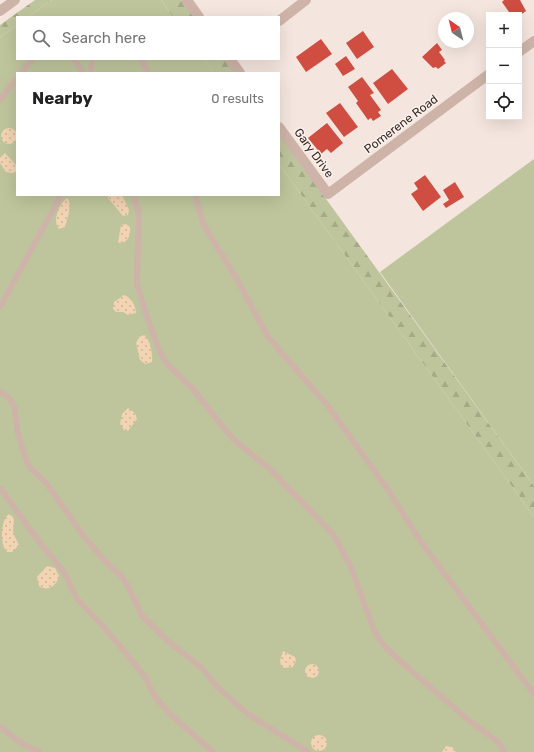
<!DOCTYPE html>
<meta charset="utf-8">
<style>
:root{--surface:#fff;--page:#f2f2f2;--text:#222;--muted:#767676;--line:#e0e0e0}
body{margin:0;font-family:Rubik,sans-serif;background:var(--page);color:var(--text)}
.controls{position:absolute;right:12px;top:12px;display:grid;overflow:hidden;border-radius:0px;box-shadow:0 4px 16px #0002}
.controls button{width:36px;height:36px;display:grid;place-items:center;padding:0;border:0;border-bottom:1px solid var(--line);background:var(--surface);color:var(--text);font:20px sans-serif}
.compass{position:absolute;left:438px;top:12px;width:36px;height:36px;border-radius:50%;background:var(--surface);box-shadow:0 4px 16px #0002;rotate:325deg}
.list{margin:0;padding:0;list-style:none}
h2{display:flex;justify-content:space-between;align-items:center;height:52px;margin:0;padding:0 16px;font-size:17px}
h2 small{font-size:13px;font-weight:400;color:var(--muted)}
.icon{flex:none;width:22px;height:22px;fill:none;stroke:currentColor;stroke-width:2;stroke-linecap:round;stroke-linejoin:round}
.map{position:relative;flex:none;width:534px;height:752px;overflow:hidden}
.search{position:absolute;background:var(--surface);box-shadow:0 4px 16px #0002;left:16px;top:16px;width:264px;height:44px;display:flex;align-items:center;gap:10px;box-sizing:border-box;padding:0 14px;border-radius:0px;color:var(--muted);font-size:15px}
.panel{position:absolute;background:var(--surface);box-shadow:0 4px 16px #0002;left:16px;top:72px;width:264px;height:124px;border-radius:0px}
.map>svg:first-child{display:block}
.grass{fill:#bec59c}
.forest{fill:url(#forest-firs)}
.sand{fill:url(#sand-dots)}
.building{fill:#cf4e41}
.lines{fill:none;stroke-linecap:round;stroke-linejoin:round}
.service{stroke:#ceb4a8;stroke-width:6}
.minor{stroke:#ceb4a8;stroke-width:10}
.labels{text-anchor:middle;stroke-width:3;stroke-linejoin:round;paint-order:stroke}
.street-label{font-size:12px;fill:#3a2c29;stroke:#fbf1eb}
</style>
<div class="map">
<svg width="534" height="752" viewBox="0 0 534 752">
<defs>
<pattern id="forest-firs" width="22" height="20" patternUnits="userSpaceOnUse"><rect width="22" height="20" fill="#bec59c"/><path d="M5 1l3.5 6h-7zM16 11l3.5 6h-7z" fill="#a4a986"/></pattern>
<pattern id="sand-dots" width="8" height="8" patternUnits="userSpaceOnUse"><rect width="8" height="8" fill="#f2d3b2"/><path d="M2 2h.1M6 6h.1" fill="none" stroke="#d0b599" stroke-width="1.8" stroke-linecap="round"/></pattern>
</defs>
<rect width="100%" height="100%" fill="#f4e6de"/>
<g class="grass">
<path d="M 52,0 L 161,0 L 173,17 L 28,17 Z"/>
<path d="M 17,25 L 17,59 L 204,59 L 214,73 L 17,73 L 17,195 L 279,195 L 279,164 L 534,517 L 534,752 L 0,752 L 0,37 Z"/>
<path d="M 534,159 L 534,486 L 380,272 Z"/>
</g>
<g class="forest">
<path d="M 35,0 L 52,0 L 28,17 L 17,17 L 17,25 L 0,37 L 0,25 Z"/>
<path d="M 161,0 L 182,0 L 194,17 L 173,17 Z"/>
<path d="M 204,59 L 225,59 L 235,73 L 214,73 Z"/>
<path d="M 279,134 L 534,486 L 534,517 L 279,164 Z"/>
</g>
<g class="sand">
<circle cx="9" cy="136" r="8"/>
<path d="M 5,153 L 17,166 L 17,171 L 13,173 L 6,172 L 0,163 L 0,158 Z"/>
<path d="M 109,195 L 122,195 L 129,210 L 128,215 L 123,216 L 108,198 Z"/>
<path d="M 67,198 C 73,203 67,220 65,227 L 59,229 C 52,221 59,204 67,198 Z"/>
<path d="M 126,224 L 130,227 C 131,234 128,243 120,243 L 118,242 L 121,225 Z"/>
<path d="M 124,295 C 131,297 136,306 136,313 L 128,315 L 123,312 L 116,312 L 113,309 L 114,302 Z"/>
<path d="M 144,335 C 150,338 153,356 152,362 L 145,364 L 140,360 L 136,343 L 139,337 Z"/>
<path d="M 128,408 L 135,413 L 137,419 L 128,431 L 124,430 L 120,424 L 122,414 Z"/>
<path d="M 9,514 L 14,518 L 13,533 L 19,545 L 12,552 L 7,552 C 0,546 0,520 9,514 Z"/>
<path d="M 47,566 L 55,568 L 59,576 C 57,586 47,592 39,586 L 37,577 Z"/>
<path d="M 283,651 L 295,657 L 296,661 L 293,667 L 284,668 L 281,666 L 280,660 Z"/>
<circle cx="312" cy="671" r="7"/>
<circle cx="319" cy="743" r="8"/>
<path d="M 446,746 L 452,747 L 456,752 L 442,752 Z"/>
</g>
<g class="building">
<path d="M 504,0 L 520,0 L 526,11 L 519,16 L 511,15 L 502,2 Z"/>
<path d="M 363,31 L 374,47 L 357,59 L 346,43 Z"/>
<path d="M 321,39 L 332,54 L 306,72 L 296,57 Z"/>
<path d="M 437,43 L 442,50 L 439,52 L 445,60 L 444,61 L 446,63 L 438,69 L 436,67 L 433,68 L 422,57 Z"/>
<path d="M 346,56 L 355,69 L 343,76 L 335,64 Z"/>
<path d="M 392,69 L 408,89 L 388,104 L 373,83 Z"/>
<path d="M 362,77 L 374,93 L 370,95 L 381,110 L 378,112 L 381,116 L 373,121 L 371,118 L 368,120 L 356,103 L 358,101 L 348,87 Z"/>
<path d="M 340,103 L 358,127 L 344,137 L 326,113 Z"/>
<path d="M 327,123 L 343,143 L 331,153 L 327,149 L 321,154 L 308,138 Z"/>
<path d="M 425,175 L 441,197 L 423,211 L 411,194 L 418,189 L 414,183 Z"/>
<path d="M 455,182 L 464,197 L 446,208 L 443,204 L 449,200 L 443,190 Z"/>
</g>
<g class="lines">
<g class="service">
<path d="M 74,59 L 83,73"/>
<path d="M 140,59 L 149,73"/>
<path d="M 21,73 L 32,59"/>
<path d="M 91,73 L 92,59"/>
<path d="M 0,100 L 17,78"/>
<path d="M 133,195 L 139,213 L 137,283 L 146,314 L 160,352 L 166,363 L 191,387 L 233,439 L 270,469 L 333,534 L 351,567 L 374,630 L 382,643 L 392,654 L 466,718 L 498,742 L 504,752"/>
<path d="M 195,195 L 203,223 L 210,236 L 234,274 L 268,337 L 328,406 L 388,490 L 421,542 L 534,694"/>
<path d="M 0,307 L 61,195"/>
<path d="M 0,392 L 9,398 L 14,406 L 18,433 L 26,460 L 30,468 L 46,483 L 85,538 L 106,562 L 121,576 L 128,586 L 142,616 L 168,641 L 203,669 L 217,687 L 248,714 L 308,752"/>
<path d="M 0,488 L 40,543 L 64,572 L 77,599 L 103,626 L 144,675 L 155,697 L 169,713 L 213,752"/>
<path d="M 0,727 L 24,745 L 40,752"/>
</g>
<g class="minor">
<path d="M 187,0 L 199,17"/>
<path d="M 0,11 L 15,0"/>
<path d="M 279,21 L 306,0"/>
<path d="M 519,52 L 534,41"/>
<path d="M 230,59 L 240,73"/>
<path d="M 279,127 L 328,194 L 489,74"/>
</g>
</g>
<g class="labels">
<g class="street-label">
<text transform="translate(401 124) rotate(-37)" y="4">Pomerene Road</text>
<text transform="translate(314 153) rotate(54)" y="4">Gary Drive</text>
</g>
</g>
</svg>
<div class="controls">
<button>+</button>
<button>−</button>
<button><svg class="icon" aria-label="locate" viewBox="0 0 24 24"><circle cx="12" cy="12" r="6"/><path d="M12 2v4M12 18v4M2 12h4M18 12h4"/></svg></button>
</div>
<svg class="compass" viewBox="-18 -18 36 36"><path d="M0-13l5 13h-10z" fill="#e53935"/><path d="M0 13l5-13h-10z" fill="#767676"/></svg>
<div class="search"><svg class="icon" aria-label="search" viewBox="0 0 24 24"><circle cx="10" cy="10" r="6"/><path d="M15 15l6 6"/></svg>Search here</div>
<section class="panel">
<h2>Nearby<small>0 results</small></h2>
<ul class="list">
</ul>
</section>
</div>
